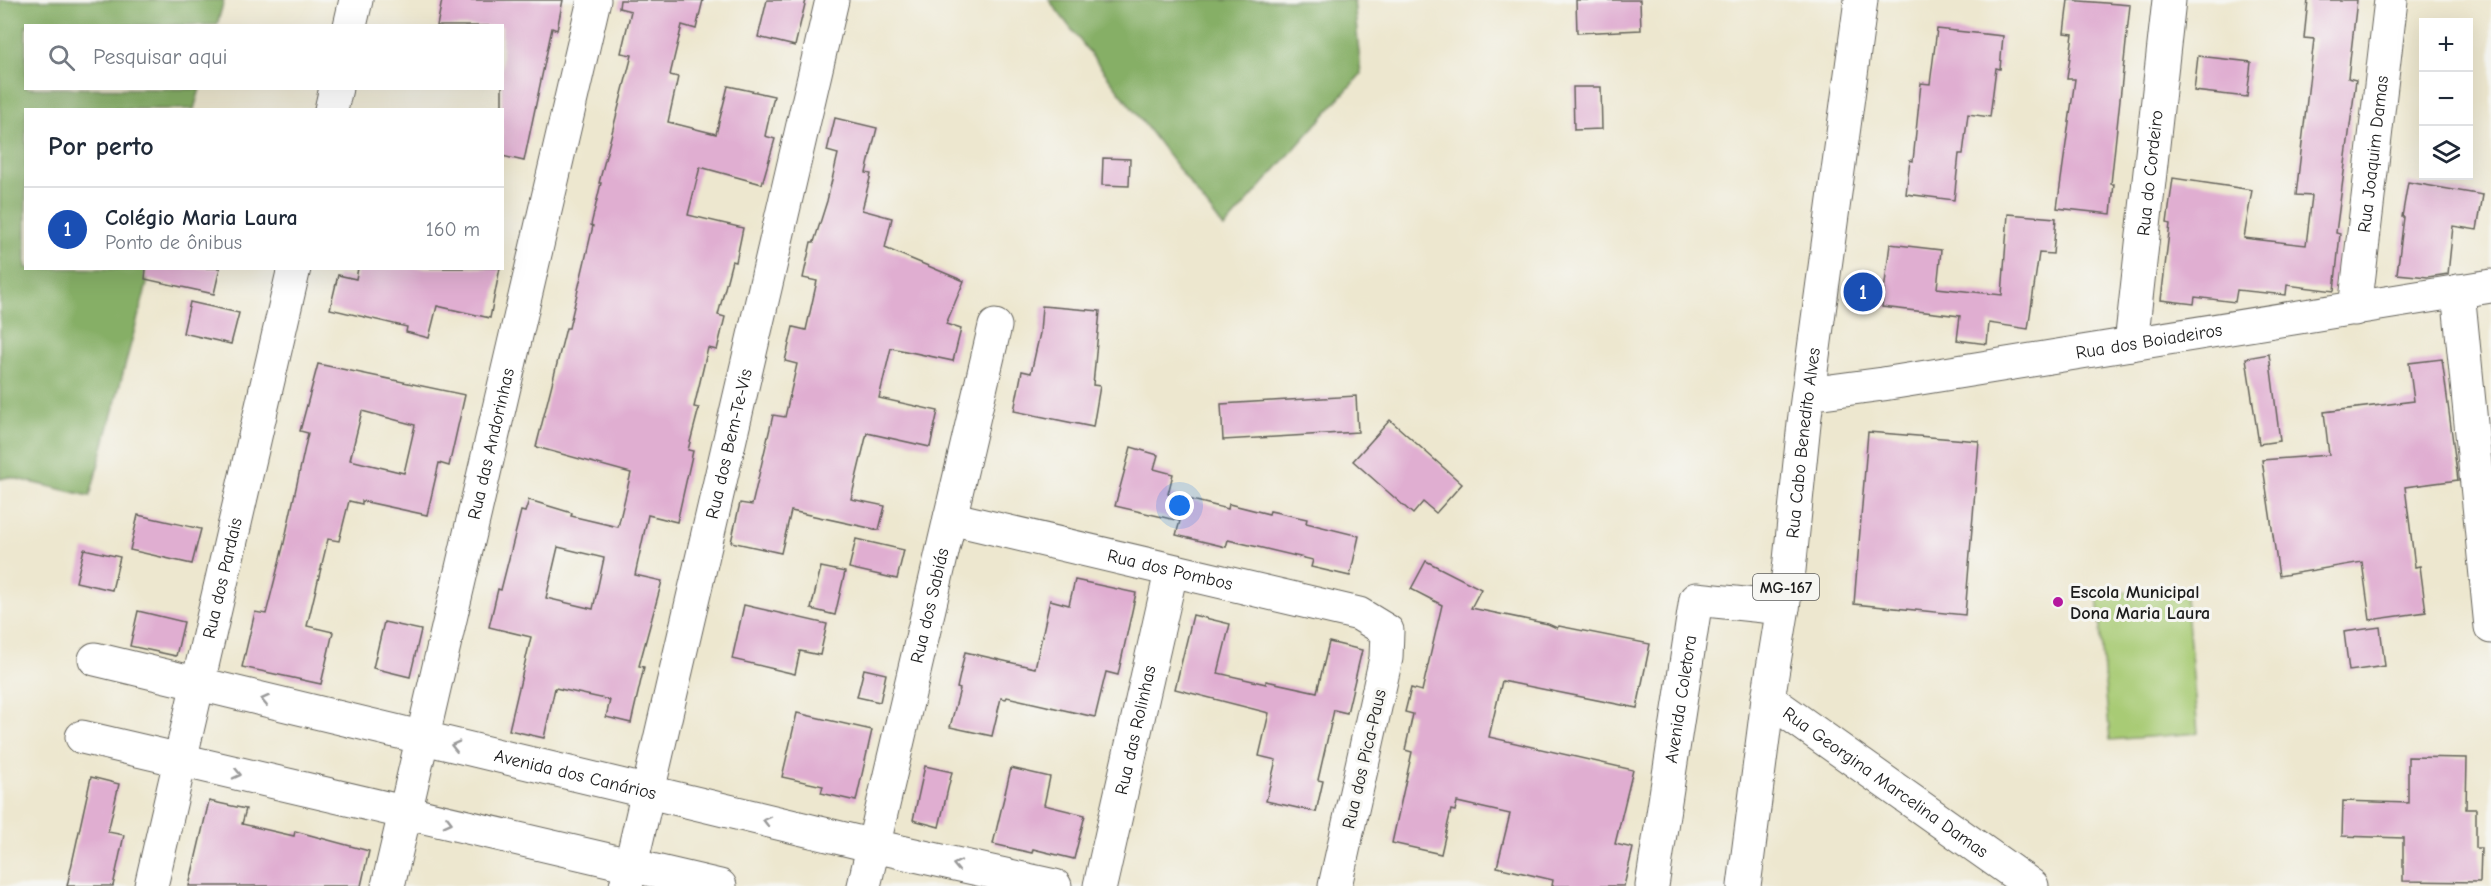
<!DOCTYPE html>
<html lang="pt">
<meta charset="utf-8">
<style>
:root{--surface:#fff;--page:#f6f6f7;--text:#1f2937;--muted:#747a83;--line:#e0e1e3;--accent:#0f766e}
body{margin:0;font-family:"Comic Neue",sans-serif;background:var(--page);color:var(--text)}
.controls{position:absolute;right:18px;top:18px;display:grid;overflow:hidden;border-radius:0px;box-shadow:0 6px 24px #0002}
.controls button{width:54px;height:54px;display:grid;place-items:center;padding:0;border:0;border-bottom:2px solid var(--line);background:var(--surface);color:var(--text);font:30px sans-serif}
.you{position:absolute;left:1180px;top:506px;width:21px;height:21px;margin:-15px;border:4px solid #fff;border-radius:50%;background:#1a73e8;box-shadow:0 0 0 9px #1a73e833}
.badge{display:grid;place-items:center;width:39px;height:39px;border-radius:50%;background:var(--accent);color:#fff;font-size:20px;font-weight:700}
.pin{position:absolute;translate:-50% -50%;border:3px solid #fff;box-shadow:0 2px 6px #0006}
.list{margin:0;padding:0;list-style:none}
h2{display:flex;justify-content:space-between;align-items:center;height:78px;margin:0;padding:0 24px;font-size:26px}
h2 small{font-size:20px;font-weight:400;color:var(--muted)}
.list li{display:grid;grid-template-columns:39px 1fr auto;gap:18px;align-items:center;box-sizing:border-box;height:84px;padding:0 24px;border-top:2px solid var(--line)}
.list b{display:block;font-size:22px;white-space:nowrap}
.list p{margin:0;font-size:20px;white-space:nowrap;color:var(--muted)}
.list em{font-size:20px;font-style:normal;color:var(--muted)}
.icon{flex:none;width:33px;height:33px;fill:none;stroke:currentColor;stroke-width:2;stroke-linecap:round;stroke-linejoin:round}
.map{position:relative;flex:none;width:2491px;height:886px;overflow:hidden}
.search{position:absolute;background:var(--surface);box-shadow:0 6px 24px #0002;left:24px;top:24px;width:480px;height:66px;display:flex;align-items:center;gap:15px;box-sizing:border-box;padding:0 21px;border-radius:0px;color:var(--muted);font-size:22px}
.panel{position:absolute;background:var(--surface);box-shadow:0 6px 24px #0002;left:24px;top:108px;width:480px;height:162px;border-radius:0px}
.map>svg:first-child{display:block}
.green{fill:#a8cb74;stroke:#627448;stroke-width:1.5}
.forest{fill:#86af66;stroke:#516641;stroke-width:1.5}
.building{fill:#e0aed1;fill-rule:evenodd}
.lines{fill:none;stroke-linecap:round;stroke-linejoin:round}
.minor-casing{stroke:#65635b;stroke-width:35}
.major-casing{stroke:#65635b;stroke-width:35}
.minor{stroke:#fff;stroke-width:33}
.major{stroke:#fff;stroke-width:33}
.oneway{stroke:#999}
.poi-dot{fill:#b5179e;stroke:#f6f6f2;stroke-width:2}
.labels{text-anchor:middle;stroke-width:6;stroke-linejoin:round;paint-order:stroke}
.shield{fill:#f6f6f2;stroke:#5d5d5c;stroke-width:1.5}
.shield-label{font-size:16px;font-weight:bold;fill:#1c1c1c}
.street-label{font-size:18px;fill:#1c1c1c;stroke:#f6f6f2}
.poi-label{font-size:18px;font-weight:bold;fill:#1c1c1c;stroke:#f6f6f2;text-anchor:start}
</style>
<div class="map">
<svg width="2491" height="886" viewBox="0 0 2491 886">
<rect width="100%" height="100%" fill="#f6f6f2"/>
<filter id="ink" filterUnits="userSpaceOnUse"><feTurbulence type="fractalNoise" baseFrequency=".0167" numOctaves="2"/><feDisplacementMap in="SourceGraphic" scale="12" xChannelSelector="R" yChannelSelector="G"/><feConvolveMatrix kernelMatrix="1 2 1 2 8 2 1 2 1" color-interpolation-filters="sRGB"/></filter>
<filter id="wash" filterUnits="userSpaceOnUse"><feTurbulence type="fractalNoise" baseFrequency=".008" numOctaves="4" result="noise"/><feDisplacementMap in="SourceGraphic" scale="24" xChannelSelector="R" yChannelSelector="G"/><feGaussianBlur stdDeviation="1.35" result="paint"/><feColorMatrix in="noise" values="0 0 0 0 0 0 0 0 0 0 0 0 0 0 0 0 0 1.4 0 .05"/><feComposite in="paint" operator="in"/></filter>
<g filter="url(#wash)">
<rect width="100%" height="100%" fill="#ede7cf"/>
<path class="green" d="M 2185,587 L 2198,733 L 2110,740 L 2097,594 Z"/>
<g class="forest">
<path d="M 0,0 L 224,0 L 217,25 L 26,26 L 26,88 L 200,89 L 194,109 L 26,110 L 26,268 L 151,269 L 90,496 L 9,477 L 0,479 Z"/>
<path d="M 1049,0 L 1354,0 L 1361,74 L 1224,228 Z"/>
</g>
<g id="blocks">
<g class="building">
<path d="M 442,0 L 563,0 L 557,30 L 552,28 L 524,161 L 502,156 L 502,26 L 437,26 Z"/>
<path d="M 620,0 L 703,0 L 696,29 L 682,25 L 670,75 L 678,77 L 668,122 L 716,134 L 728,86 L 774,96 L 765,136 L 775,139 L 762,184 L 700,167 L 688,215 L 743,228 L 736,262 L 732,261 L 718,315 L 725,317 L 717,350 L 708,348 L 694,407 L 699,408 L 688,450 L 693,451 L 677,522 L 648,515 L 635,575 L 662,581 L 639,666 L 644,667 L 631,723 L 606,717 L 610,700 L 555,688 L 544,738 L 509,730 L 531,637 L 489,627 L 498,589 L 501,590 L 521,511 L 525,512 L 529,500 L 572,513 L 571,516 L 618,527 L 631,473 L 536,447 L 566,328 L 569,328 L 593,226 L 591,225 L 601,183 L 599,183 L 632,55 L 621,53 L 631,11 L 619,8 ZM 558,547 L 604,558 L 593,609 L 546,598 Z"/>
<path d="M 767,0 L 806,0 L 795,46 L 758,37 Z"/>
<path d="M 1576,0 L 1640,0 L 1641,30 L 1577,33 Z"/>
<path d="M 2068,0 L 2130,5 L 2111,184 L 2114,184 L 2111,214 L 2057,208 L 2075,79 L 2067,79 L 2073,34 L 2064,33 Z"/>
<path d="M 2308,0 L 2357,0 L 2348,78 L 2356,80 L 2336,233 L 2340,234 L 2334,291 L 2287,285 L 2286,295 L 2237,290 L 2235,302 L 2195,297 L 2194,304 L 2161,300 L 2170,224 L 2167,223 L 2173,178 L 2252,190 L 2244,238 L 2306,245 L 2312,196 L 2296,195 L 2314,39 L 2304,38 Z"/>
<path d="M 1937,29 L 2003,36 L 2000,69 L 1996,68 L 1990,117 L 1968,114 L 1963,154 L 1959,154 L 1954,200 L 1906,194 L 1910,160 L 1913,161 L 1921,83 L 1930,84 Z"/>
<path d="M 2198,56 L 2251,62 L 2247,97 L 2194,91 Z"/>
<path d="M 1573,87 L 1601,87 L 1602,129 L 1574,130 Z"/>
<path d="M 835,118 L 877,128 L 866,173 L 871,174 L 862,210 L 892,218 L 885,248 L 964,281 L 946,324 L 961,329 L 953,361 L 891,348 L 879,398 L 938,411 L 930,447 L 867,433 L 851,499 L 885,506 L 879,530 L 791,511 L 781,553 L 731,542 L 740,503 L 752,505 L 773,415 L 785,417 L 797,364 L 785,361 L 793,327 L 806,330 L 817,281 L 803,278 L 811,242 L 814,242 L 827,201 L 838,154 L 827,151 Z"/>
<path d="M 1103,158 L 1130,159 L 1129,186 L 1102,185 Z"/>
<path d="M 2408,182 L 2483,195 L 2477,230 L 2453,226 L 2448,274 L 2428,277 L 2397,274 L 2404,217 L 2402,217 Z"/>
<path d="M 2008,214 L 2056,218 L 2053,254 L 2039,253 L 2028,329 L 1989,323 L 1987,344 L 1957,340 L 1960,316 L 1882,307 L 1890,244 L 1941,250 L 1937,288 L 2002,295 Z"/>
<path d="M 146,268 L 220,268 L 214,294 L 145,279 Z"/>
<path d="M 358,268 L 500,268 L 490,318 L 437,306 L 429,338 L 406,332 L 407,327 L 330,309 L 338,275 L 356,279 Z"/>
<path d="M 190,302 L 239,313 L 231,344 L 183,333 Z"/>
<path d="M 1042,306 L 1100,311 L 1093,385 L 1100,386 L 1093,427 L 1014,411 L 1022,371 L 1031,373 L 1040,333 Z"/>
<path d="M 2269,354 L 2280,441 L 2259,444 L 2246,358 Z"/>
<path d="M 2442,359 L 2458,480 L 2405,487 L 2415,567 L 2420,566 L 2426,612 L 2370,620 L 2362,562 L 2279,576 L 2262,460 L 2329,455 L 2324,412 L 2414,401 L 2409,363 Z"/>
<path d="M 318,364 L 465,395 L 449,466 L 439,463 L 427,515 L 362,501 L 362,504 L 349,501 L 339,541 L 328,539 L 307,626 L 333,632 L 321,684 L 242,667 L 255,612 L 266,614 L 284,543 L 308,433 L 300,431 ZM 362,411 L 415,425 L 404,473 L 350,460 Z"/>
<path d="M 1356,396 L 1358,432 L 1223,440 L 1221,404 Z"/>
<path d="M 1390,420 L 1462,484 L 1436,513 L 1423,502 L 1413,514 L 1353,461 Z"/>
<path d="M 1868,432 L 1979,441 L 1965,615 L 1854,604 Z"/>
<path d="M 1131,447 L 1158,455 L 1154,469 L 1173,474 L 1168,494 L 1228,509 L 1229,504 L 1269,514 L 1270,511 L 1307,519 L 1306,523 L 1359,536 L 1350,576 L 1311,567 L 1313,560 L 1228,540 L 1226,547 L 1176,535 L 1180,521 L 1115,506 Z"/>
<path d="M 138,515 L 201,529 L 192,564 L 130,550 Z"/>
<path d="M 856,539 L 904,550 L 897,579 L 849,568 Z"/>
<path d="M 84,549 L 120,557 L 112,590 L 76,582 Z"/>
<path d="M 1426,561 L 1481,589 L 1471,608 L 1548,624 L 1557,628 L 1559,626 L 1650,644 L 1637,708 L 1502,681 L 1489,737 L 1633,770 L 1615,844 L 1633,848 L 1624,886 L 1552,886 L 1553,880 L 1497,867 L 1510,814 L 1457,802 L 1455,811 L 1451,810 L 1441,854 L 1392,843 L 1412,752 L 1405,750 L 1413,714 L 1405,712 L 1411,688 L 1422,691 L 1442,605 L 1411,589 Z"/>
<path d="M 821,567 L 845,572 L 835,615 L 811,609 Z"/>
<path d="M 1075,580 L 1136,593 L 1118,675 L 1106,672 L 1095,717 L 1007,697 L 1006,699 L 1001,698 L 992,736 L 950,727 L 960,689 L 957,688 L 965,652 L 1035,668 L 1050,600 L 1069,605 Z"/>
<path d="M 744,605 L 827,624 L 820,655 L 800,651 L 795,674 L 732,659 Z"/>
<path d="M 138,611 L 184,622 L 176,656 L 130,646 Z"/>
<path d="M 1193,615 L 1230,624 L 1218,673 L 1266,684 L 1266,681 L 1317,692 L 1329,642 L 1362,650 L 1347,713 L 1334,710 L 1318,780 L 1323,781 L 1316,812 L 1266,801 L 1276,760 L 1259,756 L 1269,713 L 1175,689 Z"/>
<path d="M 384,622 L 421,630 L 410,677 L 373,668 Z"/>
<path d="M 2380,627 L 2385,666 L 2349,671 L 2344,632 Z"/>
<path d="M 864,669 L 886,674 L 880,702 L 857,697 Z"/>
<path d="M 797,713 L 872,730 L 856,801 L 821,793 L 823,786 L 782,777 Z"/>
<path d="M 2408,757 L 2467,758 L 2466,809 L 2476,809 L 2476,848 L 2481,848 L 2480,882 L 2403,881 L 2403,838 L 2342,836 L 2343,801 L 2408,803 Z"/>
<path d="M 925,766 L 952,772 L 939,827 L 913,820 Z"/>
<path d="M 1011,768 L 1050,777 L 1044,805 L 1085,815 L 1074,859 L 1033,849 L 1032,853 L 993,844 Z"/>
<path d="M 91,777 L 119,784 L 108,832 L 124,835 L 113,886 L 67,886 Z"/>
<path d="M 209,801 L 246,809 L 242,824 L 294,836 L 295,831 L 369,851 L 361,886 L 189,886 Z"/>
</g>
</g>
</g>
<g filter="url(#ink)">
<use href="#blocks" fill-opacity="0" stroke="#65635b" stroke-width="1.5"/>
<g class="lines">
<defs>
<g id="minor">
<path d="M 350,26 L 356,0"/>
<path d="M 331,110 L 336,88"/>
<path d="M 2458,291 L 2491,627"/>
<path id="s1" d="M 2355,309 L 2391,0"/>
<path id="s2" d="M 2131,344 L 2169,0"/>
<path id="s3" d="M 1808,394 L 1883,384 L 2491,286"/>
<path id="s4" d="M 950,518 L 1359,614 L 1387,631 L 1386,658 L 1335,886"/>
<path id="s5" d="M 95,659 L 874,846 L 1055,886"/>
<path id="s6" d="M 1768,699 L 2032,886"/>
<path d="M 82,737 L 720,886"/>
<path id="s7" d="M 151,886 L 294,268"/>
<path id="s8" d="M 388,886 L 594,0"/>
<path id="s9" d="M 626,886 L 832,0"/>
<path id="s10" d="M 864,886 L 995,326"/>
<path id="s11" d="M 1100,886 L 1171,572"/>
<path id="s12" d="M 1652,886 L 1696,599 L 1783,608"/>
</g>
<g id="major">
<path id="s13" d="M 1744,886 L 1768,699 L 1789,570 L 1804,423 L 1861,0"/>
</g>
</defs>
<use href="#minor" class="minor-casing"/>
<use href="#major" class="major-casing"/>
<use href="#minor" class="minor"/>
<use href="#major" class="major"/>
</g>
<defs><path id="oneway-chevron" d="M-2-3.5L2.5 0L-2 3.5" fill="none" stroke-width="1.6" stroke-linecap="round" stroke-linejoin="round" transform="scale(1.5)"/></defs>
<g class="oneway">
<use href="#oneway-chevron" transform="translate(265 700) rotate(-167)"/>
<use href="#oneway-chevron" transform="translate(455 746) rotate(-167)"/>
<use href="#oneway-chevron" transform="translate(237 774) rotate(13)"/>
<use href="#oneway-chevron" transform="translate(767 821) rotate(-166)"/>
<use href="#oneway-chevron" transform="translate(448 822) rotate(14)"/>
<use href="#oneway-chevron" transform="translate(957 865) rotate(-168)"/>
</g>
</g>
<circle class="poi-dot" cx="2058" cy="602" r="6"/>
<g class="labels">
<rect class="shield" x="1753" y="574" width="66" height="26" rx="4.5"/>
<g class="shield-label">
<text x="1786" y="593">MG-167</text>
</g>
<g class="street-label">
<text dy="6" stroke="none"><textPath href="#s1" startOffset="156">Rua Joaquim Damas</textPath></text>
<text dy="6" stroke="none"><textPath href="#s2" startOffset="172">Rua do Cordeiro</textPath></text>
<text dy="6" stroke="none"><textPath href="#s3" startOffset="345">Rua dos Boiadeiros</textPath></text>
<text dy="6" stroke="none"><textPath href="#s8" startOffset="454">Rua das Andorinhas</textPath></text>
<text dy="6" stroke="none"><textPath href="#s9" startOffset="454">Rua dos Bem-Te-Vis</textPath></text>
<text dy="6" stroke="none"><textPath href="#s13" startOffset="447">Rua Cabo Benedito Alves</textPath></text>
<text dy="6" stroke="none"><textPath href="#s4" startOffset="226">Rua dos Pombos</textPath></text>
<text dy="6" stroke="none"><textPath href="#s7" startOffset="316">Rua dos Pardais</textPath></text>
<text dy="6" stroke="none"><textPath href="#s10" startOffset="288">Rua dos Sabiás</textPath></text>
<text dy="6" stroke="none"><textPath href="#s12" startOffset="189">Avenida Coletora</textPath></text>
<text dy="6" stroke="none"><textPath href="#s11" startOffset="160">Rua das Rolinhas</textPath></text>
<text transform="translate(1364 759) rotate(-77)" y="6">Rua dos Pica-Paus</text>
<text dy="6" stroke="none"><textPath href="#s5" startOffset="494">Avenida dos Canários</textPath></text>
<text dy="6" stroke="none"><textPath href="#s6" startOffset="144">Rua Georgina Marcelina Damas</textPath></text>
</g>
<g class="poi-label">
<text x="2070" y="598">Escola Municipal<tspan x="2070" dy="21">Dona Maria Laura</tspan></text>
</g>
</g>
</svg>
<div class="controls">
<button>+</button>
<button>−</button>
<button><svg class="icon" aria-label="layers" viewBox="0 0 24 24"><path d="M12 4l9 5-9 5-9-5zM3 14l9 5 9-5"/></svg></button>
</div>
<div class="you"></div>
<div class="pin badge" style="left:1863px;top:292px;background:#1a4fb4">1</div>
<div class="search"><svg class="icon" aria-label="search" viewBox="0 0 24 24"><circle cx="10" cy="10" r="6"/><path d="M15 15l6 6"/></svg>Pesquisar aqui</div>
<section class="panel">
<h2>Por perto<small></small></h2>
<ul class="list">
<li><span class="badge" style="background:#1a4fb4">1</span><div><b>Colégio Maria Laura</b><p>Ponto de ônibus</p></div><em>160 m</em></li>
</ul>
</section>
</div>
